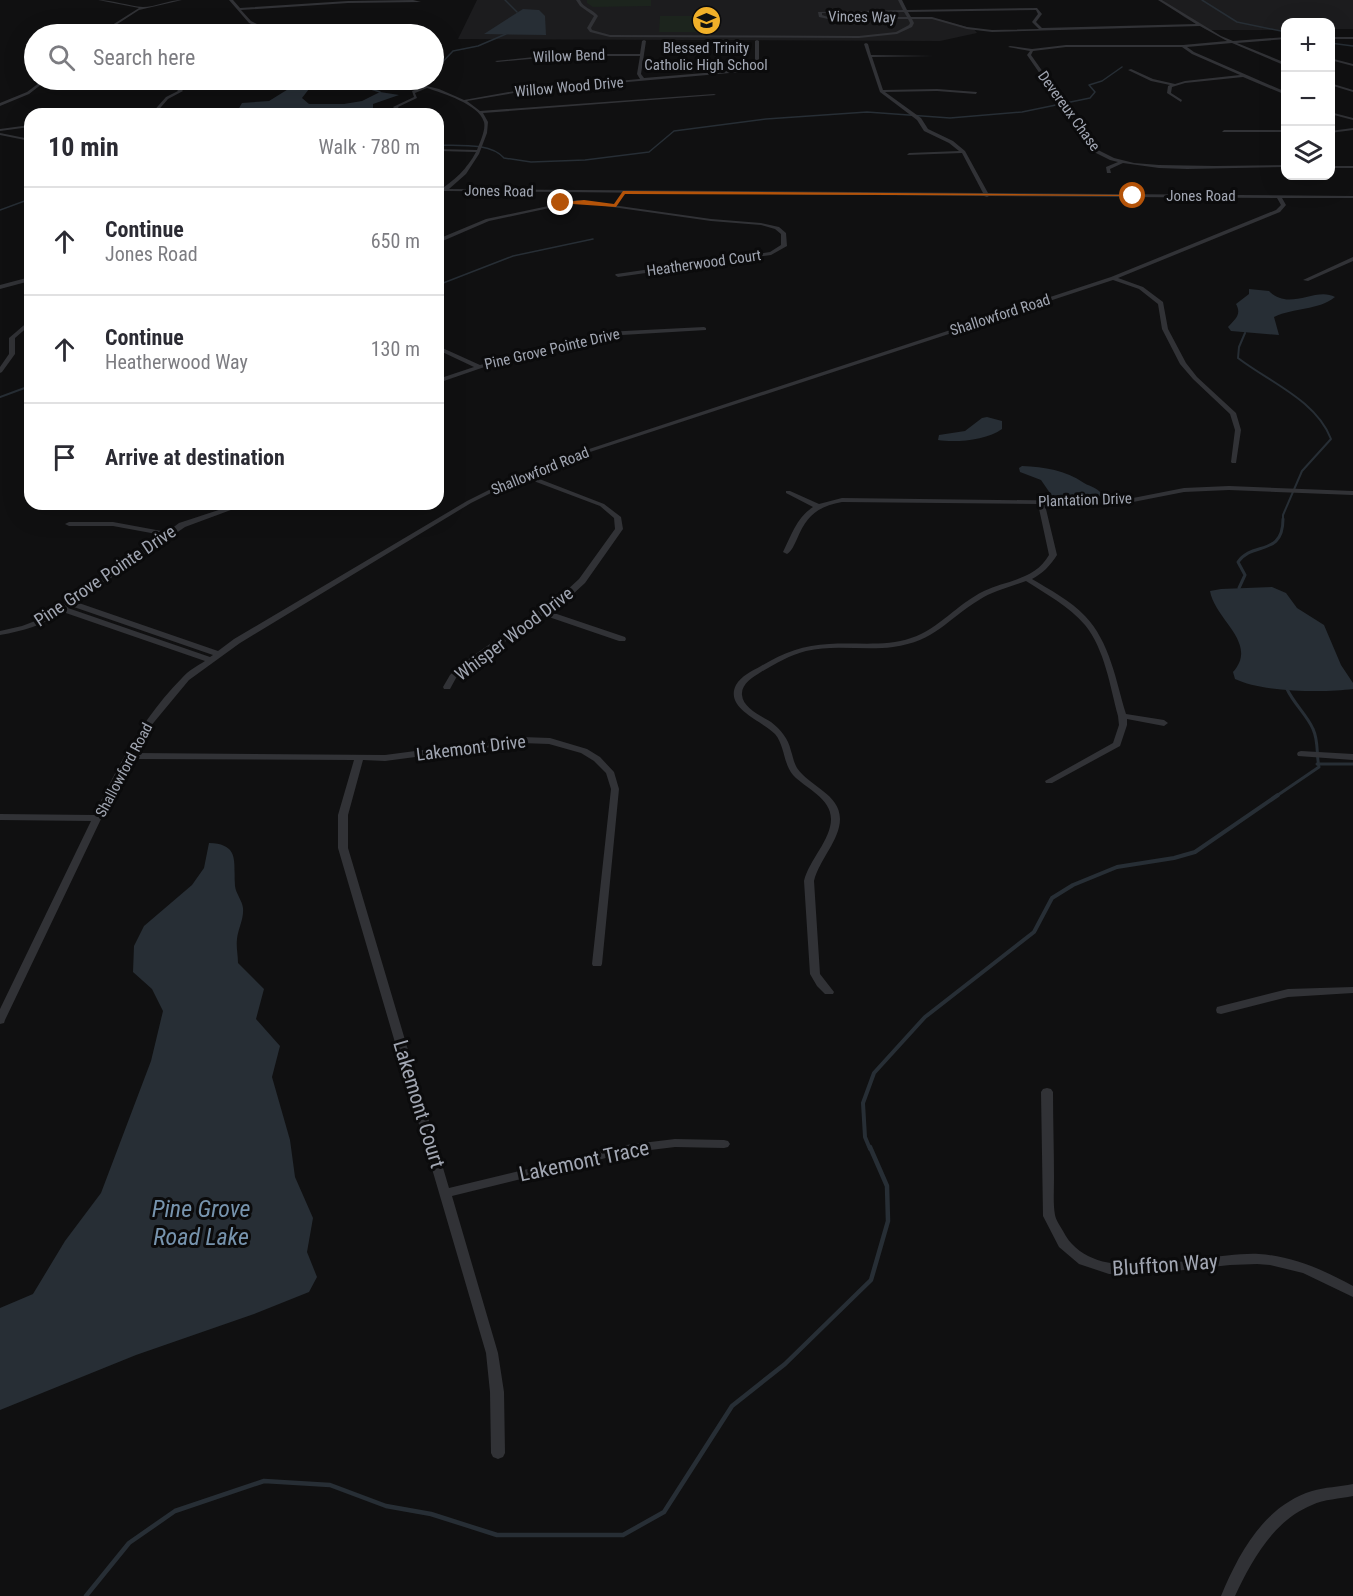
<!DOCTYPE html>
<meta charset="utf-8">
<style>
:root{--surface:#fff;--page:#f7f7f7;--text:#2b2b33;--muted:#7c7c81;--line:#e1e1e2}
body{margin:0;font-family:"Roboto Condensed",sans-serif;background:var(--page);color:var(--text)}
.controls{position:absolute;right:18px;top:18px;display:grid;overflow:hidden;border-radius:12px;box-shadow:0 6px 24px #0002}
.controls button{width:54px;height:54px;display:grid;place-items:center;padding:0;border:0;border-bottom:2px solid var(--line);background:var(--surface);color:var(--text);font:30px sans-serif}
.stop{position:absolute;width:18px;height:18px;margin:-14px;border:4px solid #b45309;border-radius:50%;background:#fff}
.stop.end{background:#b45309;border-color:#fff;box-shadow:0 2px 6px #0008}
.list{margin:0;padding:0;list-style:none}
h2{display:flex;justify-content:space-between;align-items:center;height:78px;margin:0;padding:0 24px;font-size:26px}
h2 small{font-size:20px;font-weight:400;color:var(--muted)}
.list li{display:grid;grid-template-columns:39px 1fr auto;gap:18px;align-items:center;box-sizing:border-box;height:108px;padding:0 24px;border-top:2px solid var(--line)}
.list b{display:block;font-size:22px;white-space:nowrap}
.list p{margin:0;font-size:20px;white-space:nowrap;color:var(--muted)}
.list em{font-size:20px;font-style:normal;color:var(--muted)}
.icon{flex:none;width:33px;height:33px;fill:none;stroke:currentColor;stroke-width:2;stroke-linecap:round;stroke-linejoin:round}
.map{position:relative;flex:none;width:1353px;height:1596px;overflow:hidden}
.search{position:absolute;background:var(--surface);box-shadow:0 6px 24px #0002;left:24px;top:24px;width:420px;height:66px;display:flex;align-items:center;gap:15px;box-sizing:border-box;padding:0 21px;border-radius:33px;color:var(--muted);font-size:22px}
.panel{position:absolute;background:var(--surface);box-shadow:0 6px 24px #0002;left:24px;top:108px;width:420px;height:402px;border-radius:18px}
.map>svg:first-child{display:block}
.built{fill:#1c1c1e}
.green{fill:#1c241d}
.water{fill:#272e35}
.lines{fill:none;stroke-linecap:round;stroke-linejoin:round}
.stream-far4{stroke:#272e35;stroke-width:1.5}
.stream-far3{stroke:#272e35;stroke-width:2}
.stream-far2{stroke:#272e35;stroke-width:3}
.stream-far1{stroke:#272e35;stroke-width:4}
.stream{stroke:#272e35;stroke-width:4.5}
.minor{fill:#313236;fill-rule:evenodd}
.route{fill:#b45309}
.labels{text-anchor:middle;stroke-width:6;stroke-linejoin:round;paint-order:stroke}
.far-street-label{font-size:15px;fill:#a1a6b2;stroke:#0b0b0c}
.far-poi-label{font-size:15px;fill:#a1a6b2;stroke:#0b0b0c}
.street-label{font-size:18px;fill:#a1a6b2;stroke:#0b0b0c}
.near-street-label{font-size:21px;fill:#a1a6b2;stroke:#0b0b0c}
.near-water-label{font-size:24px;font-style:italic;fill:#7794ae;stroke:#0b0b0c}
</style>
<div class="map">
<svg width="1353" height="1596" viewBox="0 0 1353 1596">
<rect width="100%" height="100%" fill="#101011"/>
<g class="built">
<path d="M 477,0 L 900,0 L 908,18 L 938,19 L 974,29 L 977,33 L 940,41 L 458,39 Z"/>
<path d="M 1162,0 L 1353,0 L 1353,29 L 1331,29 L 1330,22 L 1286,22 L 1285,30 L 1207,30 L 1184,17 Z"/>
</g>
<g class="green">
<path d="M 587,0 L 651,0 L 651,6 L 593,7 L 587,3 Z"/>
<path d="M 660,16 L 701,16 L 702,32 L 659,32 Z"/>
</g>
<g class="water">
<path d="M 523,9 L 539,10 L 545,16 L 546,35 L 484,34 Z"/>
<path d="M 290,88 L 309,89 L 302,98 L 309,104 L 344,104 L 362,101 L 380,92 L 399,95 L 373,104 L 373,109 L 383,114 L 228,114 L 238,110 L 242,103 L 269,101 Z"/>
<path d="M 1249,289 L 1269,291 C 1289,312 1316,286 1335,297 C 1317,311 1295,307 1274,317 L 1279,335 L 1231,331 L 1228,327 C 1235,319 1242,315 1236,304 L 1249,294 Z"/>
<path d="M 987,417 L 1002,421 L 1002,429 C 987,440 956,443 938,440 L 939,435 L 965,431 L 982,418 Z"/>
<path d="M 1022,466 C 1045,467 1065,470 1084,483 C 1091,487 1099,488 1103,496 L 1100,498 L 1052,496 L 1041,480 L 1020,472 L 1019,468 Z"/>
<path d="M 1272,587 L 1286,593 L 1297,608 L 1324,625 L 1341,665 L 1353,683 L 1353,689 C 1323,693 1262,692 1235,679 L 1233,672 C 1259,643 1215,620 1210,591 L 1221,589 Z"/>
<path d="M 209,843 C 241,844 233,863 235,886 C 236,894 242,900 243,908 C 244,919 238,929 237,939 C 236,947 238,955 238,963 L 264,989 L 256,1019 L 280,1046 L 272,1077 L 290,1140 L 295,1177 L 313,1218 L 307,1252 L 317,1277 L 309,1292 L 254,1314 L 136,1355 L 0,1410 L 0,1308 L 33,1294 L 65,1241 L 101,1193 L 151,1061 L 163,1011 L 152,989 L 133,972 L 134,946 L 144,926 L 192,885 L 204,868 Z"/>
</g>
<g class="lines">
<g class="stream-far4">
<path d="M 505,0 L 517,12"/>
<path d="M 1202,0 L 1237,22 L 1286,32"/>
<path d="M 1330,43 L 1353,46"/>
<path d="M 434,71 L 453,51 L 478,46 L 506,34"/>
<path d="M 380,92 L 371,89 L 381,85 L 415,80"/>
<path d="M 438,145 C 458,146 490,142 504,158 L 531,162 L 585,160 L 649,152 L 674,131 L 766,119 L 867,112 L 950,118 L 1022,112 L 1090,98 L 1095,92 L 1089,85 L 1102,81 L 1122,67"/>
<path d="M 0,210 L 30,199"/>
<path d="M 438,285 L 513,256 L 593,239"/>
</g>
<g class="stream-far3">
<path d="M 1245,333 L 1239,347 L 1238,358 C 1269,382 1316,400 1331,439 L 1302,471 L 1283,515 L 1283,521"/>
<path d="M 0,397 L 30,386"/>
</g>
<g class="stream-far2">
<path d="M 1239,588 L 1245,575 L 1238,562 C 1252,541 1283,557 1283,519"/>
<path d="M 1317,764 L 1353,764"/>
<path d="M 1275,797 L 1319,767 C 1316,754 1319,742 1313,729 C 1307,715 1294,704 1287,689"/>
</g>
<path class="stream-far1" d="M 870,1149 L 865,1137 L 863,1103 L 874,1073 L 925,1017 L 1034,932 L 1052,898 L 1073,885 L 1117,867 L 1174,858 L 1195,852 L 1278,795"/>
<path class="stream" d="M 86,1596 L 129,1543 L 175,1511 L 264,1481 L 330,1485 L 386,1506 L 431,1514 L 497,1535 L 623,1535 L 664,1512 L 732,1406 L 785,1364 L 871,1280 L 888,1221 L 887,1186 L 870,1147"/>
<g class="minor">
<path d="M 98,0 C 113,0 128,6 143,7 C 155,7 169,0 182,0 L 139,10 L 102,34 L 98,34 L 139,8 Z"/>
<path d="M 229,0 L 233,0 L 240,8 L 348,1 L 413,0 L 421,2 L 348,3 L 241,10 L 251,21 L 277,34 L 273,34 L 263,30 L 237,34 L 238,32 L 260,28 L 249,23 Z"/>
<path d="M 576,0 L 580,0 C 583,8 593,9 598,16 L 591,28 L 592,30 L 610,35 L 859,36 L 896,32 L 909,25 L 910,23 L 908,19 L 828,19 L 819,17 L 818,12 L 903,10 L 898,0 L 902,0 L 907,10 L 1037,8 L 1042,14 L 1036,22 L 1042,28 L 1196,24 L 1158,0 L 1162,0 L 1221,36 L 1233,41 L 1286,37 L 1286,39 L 1237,43 L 1286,63 L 1286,66 L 1232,43 L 1187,47 L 1194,52 L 1286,92 L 1286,95 L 1243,77 L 1185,83 L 1172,87 L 1171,93 L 1182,100 L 1181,102 L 1167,93 L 1168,86 L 1170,85 L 1151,81 L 1128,70 L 1131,69 L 1153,79 L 1175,84 L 1185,81 L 1240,75 L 1192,54 L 1182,47 L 1066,47 L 1033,51 L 1031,55 L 1098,150 L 1114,158 L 1134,163 L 1159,165 L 1215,166 L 1286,165 L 1286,167 L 1187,169 L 1159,168 L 1123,163 L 1110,169 L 1111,173 L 1107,173 L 1106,167 L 1118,162 L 1110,160 L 1094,152 L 1027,55 L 1030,51 L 1008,47 L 1010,46 L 1032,49 L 1066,45 L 1183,45 L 1227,41 L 1200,26 L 992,32 L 967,29 L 932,19 L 912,19 L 914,23 L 912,27 L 897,34 L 859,38 L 610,37 L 590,32 L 587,28 L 594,16 L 580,6 ZM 1036,10 L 1038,14 L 1032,22 L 1039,29 L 992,30 L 967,27 L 932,17 L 911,17 L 908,12 ZM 904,12 L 907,17 L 828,17 L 822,15 L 822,13 Z"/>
<rect x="1330" y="37" width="23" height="2"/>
<path d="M 644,40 L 646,41 L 641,74 L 644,78 L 740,70 L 755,64 L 755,41 L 757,40 L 759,41 L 759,65 L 741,72 L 526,91 L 467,101 L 480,111 L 714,94 L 716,95 L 483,113 L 488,122 L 487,133 L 479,154 L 466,174 L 449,189 L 983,193 L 962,153 L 907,155 L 909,153 L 959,151 L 949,143 L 924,131 L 917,120 L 880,92 L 864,44 L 866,43 L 868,44 L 871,55 L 934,56 L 872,57 L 883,90 L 937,89 L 977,92 L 976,94 L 937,91 L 885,92 L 921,118 L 928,129 L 953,141 L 965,151 L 988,193 L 1353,196 L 1353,198 L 1282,198 L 1286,205 L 1280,212 L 1118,278 L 1143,287 L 1163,302 L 1168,329 L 1186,363 L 1197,377 L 1236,413 L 1241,430 L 1236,463 L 1232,463 L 1231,462 L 1235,430 L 1230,414 L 1193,379 L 1180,364 L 1162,329 L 1158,304 L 1139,289 L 1113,280 L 581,455 L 529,475 L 604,504 L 621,517 L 623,529 L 585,583 L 572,595 L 548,611 L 625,637 L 626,639 L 625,641 L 619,641 L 543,615 L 466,669 L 456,678 L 450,689 L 444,689 L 443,687 L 450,675 L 460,665 L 566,591 L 579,579 L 615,529 L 614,518 L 600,506 L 523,477 L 471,503 L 240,643 L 189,680 L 150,727 L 135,753 L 385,755 L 522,737 L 550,738 L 587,749 L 600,757 L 614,772 L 619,789 L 602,964 L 601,966 L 593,966 L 592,964 L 611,789 L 606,773 L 594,761 L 581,753 L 549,744 L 522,743 L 385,761 L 363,760 L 348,815 L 348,848 L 449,1188 L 626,1145 L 675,1139 L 724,1140 L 728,1141 L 730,1144 L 728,1147 L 724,1148 L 675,1147 L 626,1153 L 452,1196 L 498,1353 L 504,1392 L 505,1453 L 503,1457 L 498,1459 L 493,1457 L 491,1453 L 490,1392 L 486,1353 L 338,848 L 338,815 L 354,760 L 132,759 L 123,773 L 5,1020 L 4,1023 L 0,1024 L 0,1009 L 91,821 L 0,820 L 0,814 L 94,815 C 118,766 143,717 182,678 C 188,671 197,666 205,661 L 63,612 C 43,625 23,631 0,635 L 0,631 L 22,626 L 43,618 L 162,535 L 113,526 L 69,526 L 65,524 L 69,522 L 113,522 L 167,532 L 179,523 L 237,504 L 247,504 L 185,527 L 76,602 L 218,651 L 234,639 L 467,501 L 521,474 L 577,453 L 1111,277 L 1276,210 L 1281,205 L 1277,198 L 989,196 L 987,197 L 984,196 L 444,191 L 438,194 L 438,191 C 454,181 467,169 476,152 L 438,151 L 438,149 L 477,150 C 480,142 486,130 484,122 C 479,104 442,93 427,88 L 415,93 L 417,98 L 398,107 L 403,114 L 399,114 L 393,107 L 414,97 L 412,91 L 423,87 L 403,81 L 402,80 L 439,89 L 464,100 L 526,89 L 640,79 L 637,74 L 640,56 L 563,56 L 497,62 L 495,61 L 563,54 L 640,54 L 642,41 ZM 71,606 L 213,655 L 210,657 L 68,608 Z"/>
<path d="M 1330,58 L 1353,64 L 1353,66 L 1330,60 Z"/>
<path d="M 43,80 L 47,80 L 29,94 L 0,106 L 0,103 L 27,92 Z"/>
<path d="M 154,80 C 165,79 176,83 183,91 L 168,99 L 155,114 L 151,114 L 166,97 L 178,91 L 174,86 Z"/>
<path d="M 1330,83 L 1353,90 L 1353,92 L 1330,85 Z"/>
<path d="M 1330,112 L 1353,118 L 1353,120 L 1330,114 Z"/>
<path d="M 30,125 L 30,127 L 0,131 L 0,129 Z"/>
<path d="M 1353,128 L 1353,130 L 1330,133 L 1330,131 Z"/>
<path d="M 1224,130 L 1286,130 L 1286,132 L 1222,132 Z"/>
<path d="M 0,133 L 30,139 L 30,141 L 0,135 Z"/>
<rect x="1330" y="166" width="23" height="2"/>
<path d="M 577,200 L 711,219 L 761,223 L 779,227 L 786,233 L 787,246 L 771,255 L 618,277 L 615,275 L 616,274 L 770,252 L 781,245 L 781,234 L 775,229 L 761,225 L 711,221 L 577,202 L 489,221 L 438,243 L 438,239 L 486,219 Z"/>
<path d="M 1353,257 L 1353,261 L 1308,281 L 1303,280 Z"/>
<path d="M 30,277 L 30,281 L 0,289 L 0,285 Z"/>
<path d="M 30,320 L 30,325 L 15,338 L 15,354 L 2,372 L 0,373 L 0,367 L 9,354 L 9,338 Z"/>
<path d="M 704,327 L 706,328 L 706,330 L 605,336 L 496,363 L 438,383 L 438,379 L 474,367 L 438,350 L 438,346 L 480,365 L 605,332 Z"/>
<path d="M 1229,486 L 1353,491 L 1353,495 L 1229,490 L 1184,492 L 1133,502 L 1090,505 L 1045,505 L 1057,555 C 1050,566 1043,573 1032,579 C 1050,590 1070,600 1085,616 C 1110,642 1116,681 1126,714 L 1164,720 L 1168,723 L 1164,726 L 1127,719 L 1127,725 L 1120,746 L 1052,783 L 1046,783 L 1045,781 L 1113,743 L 1119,725 L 1118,716 C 1110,686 1105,650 1085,625 C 1069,606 1046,594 1026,581 C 1010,587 993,591 979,600 C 946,620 936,641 893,647 C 864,651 835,644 806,651 C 790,655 775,664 761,672 C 753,677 741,684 742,695 C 743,708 761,716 771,722 C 781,730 788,738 791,751 C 793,757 794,763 797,768 C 809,786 840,794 840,819 C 840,840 819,860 814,881 L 820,974 L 834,992 L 833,994 L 825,994 L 817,986 L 810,974 L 804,881 C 809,860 831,840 831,819 C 831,798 805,788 793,775 C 783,763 785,746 775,734 C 763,721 724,709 736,685 C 741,676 752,671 761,666 C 783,653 804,645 829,644 C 856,642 885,647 911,638 C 939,629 957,604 984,591 C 1007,580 1035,580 1049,555 L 1038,504 L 842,502 C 817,507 807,515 797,539 C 794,545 792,551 787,554 L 783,552 C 791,536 797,517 813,507 L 786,493 L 786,491 L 790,491 L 819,504 L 842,498 L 1090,501 L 1133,498 L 1184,488 Z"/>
<path d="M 1301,751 L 1353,754 L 1353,760 L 1298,756 L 1297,754 L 1298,752 Z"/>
<path d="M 1353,987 L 1353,993 L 1288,997 L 1221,1014 L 1217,1013 L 1216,1010 L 1217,1007 L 1288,989 Z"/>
<path d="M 1047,1088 L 1051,1089 L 1053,1092 C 1053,1121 1054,1150 1054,1178 C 1054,1190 1053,1204 1055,1215 C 1056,1220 1060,1226 1063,1231 C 1094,1293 1204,1251 1259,1254 C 1292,1256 1324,1270 1353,1286 L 1353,1297 L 1303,1273 L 1270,1265 L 1257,1264 L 1230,1265 L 1138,1275 L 1109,1274 L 1079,1264 L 1059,1247 L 1043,1216 L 1041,1092 L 1043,1089 Z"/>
<path d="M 1353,1484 L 1353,1496 C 1340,1499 1324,1499 1312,1505 C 1273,1521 1252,1560 1235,1596 L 1221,1596 C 1239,1553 1264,1506 1312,1491 C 1325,1487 1339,1487 1353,1484 Z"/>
</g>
</g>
<path class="route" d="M 623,191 L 1133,195 L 1136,196 L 625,194 L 616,207 L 558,203 L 584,200 L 614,204 Z"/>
<defs>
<symbol id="school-disc" viewBox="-11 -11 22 22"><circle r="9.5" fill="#f1b029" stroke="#0b0b0c"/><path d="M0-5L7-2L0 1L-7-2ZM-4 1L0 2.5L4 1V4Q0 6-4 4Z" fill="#111"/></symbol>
</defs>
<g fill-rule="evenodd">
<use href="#school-disc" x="690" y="4" width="33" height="33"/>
</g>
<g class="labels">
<g class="far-street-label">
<text transform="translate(862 17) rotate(1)" y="5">Vinces Way</text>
<text transform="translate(569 56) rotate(-2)" y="5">Willow Bend</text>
<text transform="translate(569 87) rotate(-5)" y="5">Willow Wood Drive</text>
<text transform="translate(1069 111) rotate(54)" y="5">Devereux Chase</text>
<text transform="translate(499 191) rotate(1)" y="5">Jones Road</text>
<text x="1201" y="201">Jones Road</text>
<text transform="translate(704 263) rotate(-8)" y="5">Heatherwood Court</text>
<text transform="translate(1000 315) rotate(-18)" y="5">Shallowford Road</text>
<text transform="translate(552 349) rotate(-13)" y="5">Pine Grove Pointe Drive</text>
<text transform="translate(540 471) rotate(-22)" y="5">Shallowford Road</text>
<text transform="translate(1085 500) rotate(-2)" y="5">Plantation Drive</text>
<text transform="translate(124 770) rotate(-62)" y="5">Shallowford Road</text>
</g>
<g class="far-poi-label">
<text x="706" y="53">Blessed Trinity<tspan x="706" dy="17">Catholic High School</tspan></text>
</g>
<g class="street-label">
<text transform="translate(105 576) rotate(-34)" y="6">Pine Grove Pointe Drive</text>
<text transform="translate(514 634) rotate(-37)" y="6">Whisper Wood Drive</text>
<text transform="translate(471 748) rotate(-7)" y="6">Lakemont Drive</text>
</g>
<g class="near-street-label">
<text transform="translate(419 1104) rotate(73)" y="7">Lakemont Court</text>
<text transform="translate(584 1161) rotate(-12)" y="7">Lakemont Trace</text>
<text transform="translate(1165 1265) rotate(-4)" y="7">Bluffton Way</text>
</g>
<g class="near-water-label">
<text x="201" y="1217">Pine Grove<tspan x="201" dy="28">Road Lake</tspan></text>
</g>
</g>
</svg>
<div class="controls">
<button>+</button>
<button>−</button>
<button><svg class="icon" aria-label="layers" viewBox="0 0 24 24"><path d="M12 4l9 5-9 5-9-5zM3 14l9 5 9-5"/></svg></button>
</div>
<div class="stop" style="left:1133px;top:196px"></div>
<div class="stop end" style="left:561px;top:203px"></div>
<div class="search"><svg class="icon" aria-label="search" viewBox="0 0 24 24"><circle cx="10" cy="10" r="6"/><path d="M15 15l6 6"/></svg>Search here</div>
<section class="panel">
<h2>10 min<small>Walk · 780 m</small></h2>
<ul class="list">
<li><svg class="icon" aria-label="ahead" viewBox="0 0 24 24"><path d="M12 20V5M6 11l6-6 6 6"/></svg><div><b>Continue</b><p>Jones Road</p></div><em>650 m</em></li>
<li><svg class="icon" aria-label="ahead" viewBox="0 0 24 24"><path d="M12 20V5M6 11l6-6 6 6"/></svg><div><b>Continue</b><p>Heatherwood Way</p></div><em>130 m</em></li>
<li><svg class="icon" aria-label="arrive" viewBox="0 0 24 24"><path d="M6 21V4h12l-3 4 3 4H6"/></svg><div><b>Arrive at destination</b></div></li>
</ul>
</section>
</div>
